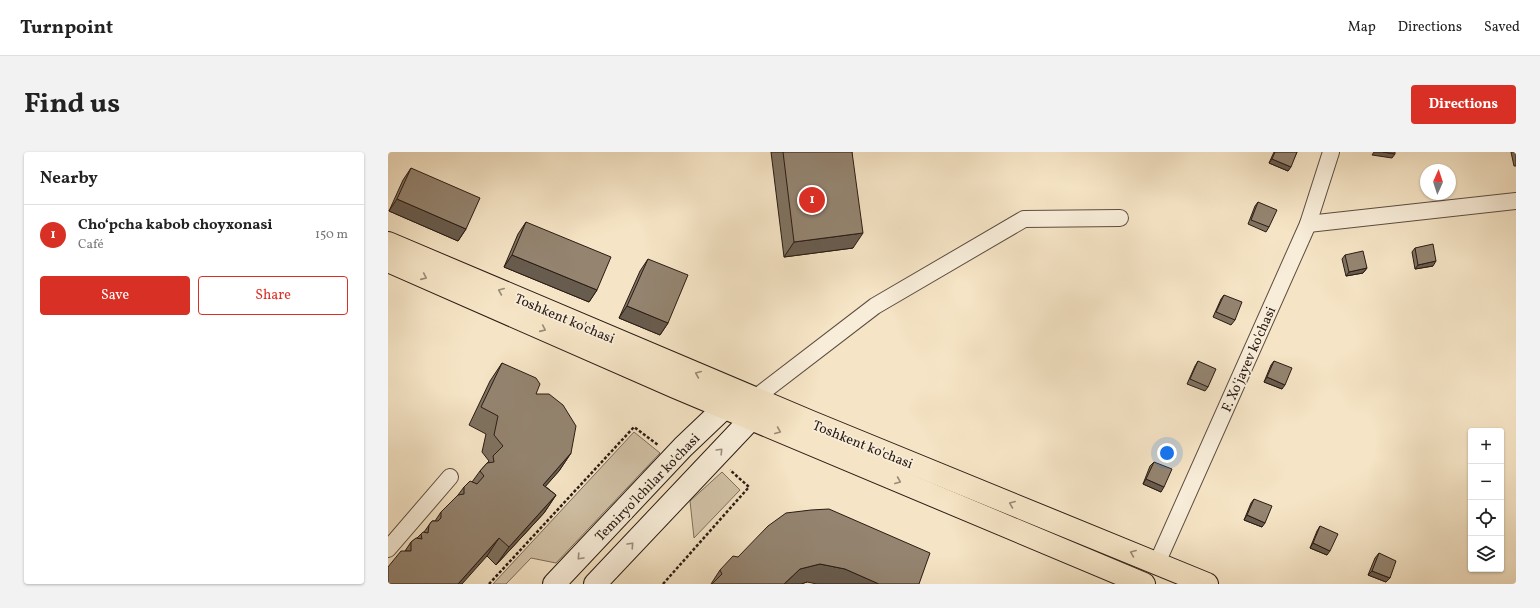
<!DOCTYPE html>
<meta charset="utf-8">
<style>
:root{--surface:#fff;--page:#f2f2f2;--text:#222;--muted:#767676;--line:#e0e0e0;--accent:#d93025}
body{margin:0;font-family:Vollkorn,serif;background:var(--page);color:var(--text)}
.controls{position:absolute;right:12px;bottom:12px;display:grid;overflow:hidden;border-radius:4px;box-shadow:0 1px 3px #0004}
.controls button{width:36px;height:36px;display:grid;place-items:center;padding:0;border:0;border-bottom:1px solid var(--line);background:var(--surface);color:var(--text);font:20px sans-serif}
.compass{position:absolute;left:1032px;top:12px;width:36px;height:36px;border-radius:50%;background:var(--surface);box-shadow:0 1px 3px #0004;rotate:3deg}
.you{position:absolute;left:779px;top:301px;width:14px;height:14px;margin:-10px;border:3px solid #fff;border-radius:50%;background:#1a73e8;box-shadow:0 0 0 6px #1a73e833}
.badge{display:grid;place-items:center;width:26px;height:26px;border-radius:50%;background:var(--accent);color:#fff;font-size:13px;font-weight:700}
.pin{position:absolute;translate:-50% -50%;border:2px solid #fff;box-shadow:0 1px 4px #0006}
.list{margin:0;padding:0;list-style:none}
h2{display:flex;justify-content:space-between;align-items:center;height:52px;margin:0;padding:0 16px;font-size:17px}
h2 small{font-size:13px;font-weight:400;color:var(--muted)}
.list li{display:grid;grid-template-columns:26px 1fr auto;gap:12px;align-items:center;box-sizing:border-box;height:60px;padding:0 16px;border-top:1px solid var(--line)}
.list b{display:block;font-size:15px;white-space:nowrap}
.list p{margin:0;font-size:13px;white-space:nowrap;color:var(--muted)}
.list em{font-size:13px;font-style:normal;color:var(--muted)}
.actions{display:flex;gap:8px;padding:12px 16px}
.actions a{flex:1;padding:9px 0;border:1px solid var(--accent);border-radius:4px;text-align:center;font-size:14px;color:var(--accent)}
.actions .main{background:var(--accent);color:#fff}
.icon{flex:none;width:22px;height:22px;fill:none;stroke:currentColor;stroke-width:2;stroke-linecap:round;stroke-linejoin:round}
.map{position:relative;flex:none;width:1128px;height:432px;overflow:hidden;border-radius:4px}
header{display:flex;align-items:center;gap:24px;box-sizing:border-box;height:56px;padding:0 20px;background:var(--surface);border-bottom:1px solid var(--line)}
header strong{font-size:19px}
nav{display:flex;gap:22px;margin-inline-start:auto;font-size:14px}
.intro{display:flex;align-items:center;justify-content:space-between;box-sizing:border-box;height:96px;padding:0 24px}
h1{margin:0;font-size:28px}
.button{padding:10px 18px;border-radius:4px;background:var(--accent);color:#fff;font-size:14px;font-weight:700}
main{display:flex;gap:24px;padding:0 24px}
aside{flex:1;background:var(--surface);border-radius:4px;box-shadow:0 1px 3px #0004}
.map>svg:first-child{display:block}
.green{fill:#d2c2a7;stroke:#7e6e5e}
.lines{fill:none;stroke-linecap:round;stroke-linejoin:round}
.street-casing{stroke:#5d4d40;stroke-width:18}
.secondary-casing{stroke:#2a1b14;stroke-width:24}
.primary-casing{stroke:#2a1b14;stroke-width:24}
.path{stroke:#2a1b14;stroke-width:2.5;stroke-dasharray:3 2;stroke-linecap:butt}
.street{stroke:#f8edd9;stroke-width:16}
.secondary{stroke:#f8edd9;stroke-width:22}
.primary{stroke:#f5e4c5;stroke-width:22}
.wall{fill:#7f7260;stroke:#2a1b14}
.shaded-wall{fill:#685c4e;stroke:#2a1b14}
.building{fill:#948470;stroke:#2a1b14}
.oneway{stroke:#9a8a75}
.oneway2{stroke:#9b8e80}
.labels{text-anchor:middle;stroke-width:3.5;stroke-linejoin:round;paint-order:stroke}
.street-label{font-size:14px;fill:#2a1b14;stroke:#f8edd9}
</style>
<header>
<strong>Turnpoint</strong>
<nav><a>Map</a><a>Directions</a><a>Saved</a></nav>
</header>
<div class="intro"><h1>Find us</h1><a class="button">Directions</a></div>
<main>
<aside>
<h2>Nearby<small></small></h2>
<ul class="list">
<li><span class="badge">1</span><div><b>Cho‘pcha kabob choyxonasi</b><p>Café</p></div><em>150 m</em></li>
</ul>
<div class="actions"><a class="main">Save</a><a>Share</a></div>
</aside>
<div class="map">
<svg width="1128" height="432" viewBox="0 0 1128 432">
<rect width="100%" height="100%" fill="#f5e4c5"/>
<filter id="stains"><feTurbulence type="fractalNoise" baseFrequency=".005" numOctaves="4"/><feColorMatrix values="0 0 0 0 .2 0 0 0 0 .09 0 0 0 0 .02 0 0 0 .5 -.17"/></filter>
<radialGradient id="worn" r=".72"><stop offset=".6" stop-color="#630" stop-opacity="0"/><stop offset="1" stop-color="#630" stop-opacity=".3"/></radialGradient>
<g class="green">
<path d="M 246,280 L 272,301 L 168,411 L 143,406 L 118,432 L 105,432 Z"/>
<path d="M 334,320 L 352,338 L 306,386 L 302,349 Z"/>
</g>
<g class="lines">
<defs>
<g id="street">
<path d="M 920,72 L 1128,49"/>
<path d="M 367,246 L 487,154 L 636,67 L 732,66"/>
<path d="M 0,397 L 62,325"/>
<path d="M 769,411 L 920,72 L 943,0"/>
</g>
<g id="secondary">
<path d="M 166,432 L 295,295 L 336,256 L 342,252 L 352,248"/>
<path d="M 207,432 L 363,267 L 364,256 L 360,251"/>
</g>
<g id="primary">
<path d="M 0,91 L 423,270 L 819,432"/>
<path d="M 0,109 L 287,235 L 756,432"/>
</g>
</defs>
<use href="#street" class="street-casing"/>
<use href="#secondary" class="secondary-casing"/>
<use href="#primary" class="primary-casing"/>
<g class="path">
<path d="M 101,432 L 246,275 L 270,293"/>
<path d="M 275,432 L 361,335 L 342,318"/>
</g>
<use href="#street" class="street"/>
<use href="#secondary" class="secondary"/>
<use href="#primary" class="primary"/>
</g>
<g class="wall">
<path d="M 383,0 L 464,0 L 465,96 L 396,105 Z"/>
<path d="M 886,0 L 909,0 L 900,19 L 881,11 Z"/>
<path d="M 1123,0 L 1128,0 L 1128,14 L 1126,14 Z"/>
<path d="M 23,16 L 78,77 L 70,89 L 1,59 L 15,28 Z"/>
<path d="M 870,50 L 881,75 L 878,80 L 860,72 L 867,54 Z"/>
<path d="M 138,70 L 209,138 L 201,150 L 116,115 L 130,82 Z"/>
<path d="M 1027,96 L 1045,114 L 1027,117 L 1024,100 Z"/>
<path d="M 957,103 L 979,116 L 975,121 L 958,124 L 954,107 Z"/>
<path d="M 260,107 L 280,171 L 272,183 L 231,166 L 252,119 Z"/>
<path d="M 836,143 L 847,168 L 843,173 L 825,165 L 833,147 Z"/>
<path d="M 810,209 L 820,235 L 817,239 L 799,232 L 807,214 Z"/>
<path d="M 886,209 L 894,237 L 876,230 L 883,213 Z"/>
<path d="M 114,211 L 148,242 L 183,301 L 171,319 L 157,334 L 168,343 L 156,361 L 108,413 L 99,404 L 17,399 L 23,390 L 29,386 L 33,382 L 36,380 L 44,369 L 47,369 L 53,360 L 70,343 L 76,335 L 84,330 L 92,319 L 101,309 L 94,300 L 98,282 L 81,273 L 102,229 Z"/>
<path d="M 766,310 L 773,340 L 755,332 L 762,314 Z"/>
<path d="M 866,347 L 874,375 L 856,368 L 863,351 Z"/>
<path d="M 932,374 L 939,403 L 922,396 L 929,379 Z"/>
<path d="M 991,401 L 1002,426 L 998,430 L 980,423 L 987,406 Z"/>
<path d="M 350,405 L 419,430 L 413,432 L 323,432 L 332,418 Z"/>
</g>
<g class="shaded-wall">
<path d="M 986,0 L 995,0 L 1007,2 L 1004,6 L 984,3 Z"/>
<path d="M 884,7 L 903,15 L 900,19 L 881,11 Z"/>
<path d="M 9,47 L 78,77 L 70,89 L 1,59 Z"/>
<path d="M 475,81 L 465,96 L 396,105 L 406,90 Z"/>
<path d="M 124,103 L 209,138 L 201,150 L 116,115 Z"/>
<path d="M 1048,109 L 1045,114 L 1027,117 L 1030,113 Z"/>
<path d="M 979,116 L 975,121 L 958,124 L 961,120 Z"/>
<path d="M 239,154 L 280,171 L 272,183 L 231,166 Z"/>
<path d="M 879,225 L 897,233 L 894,237 L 876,230 Z"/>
<path d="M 183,301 L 171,319 L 143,351 L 155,333 Z"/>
<path d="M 758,327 L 776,335 L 773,340 L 755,332 Z"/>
<path d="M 168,343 L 156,361 L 108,413 L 121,395 Z"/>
<path d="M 859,363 L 877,371 L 874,375 L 856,368 Z"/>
<path d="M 111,386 L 99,404 L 74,432 L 70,432 Z"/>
<path d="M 925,391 L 942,399 L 939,403 L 922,396 Z"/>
<path d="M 432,412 L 457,417 L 491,432 L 429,432 L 419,430 L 413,432 L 396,432 L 412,417 Z"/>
<path d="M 984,419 L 1002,426 L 998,430 L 980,423 Z"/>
</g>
<g class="building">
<path d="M 395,0 L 464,0 L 475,81 L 406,90 Z"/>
<path d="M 887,0 L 909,0 L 903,15 L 884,7 Z"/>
<path d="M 995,0 L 1007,0 L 1007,2 Z"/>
<path d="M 23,16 L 92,46 L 78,77 L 9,47 Z"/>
<path d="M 870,50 L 889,58 L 881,75 L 863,68 Z"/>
<path d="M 138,70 L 223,105 L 209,138 L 124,103 Z"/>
<path d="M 1045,92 L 1048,109 L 1030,113 L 1027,96 Z"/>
<path d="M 975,99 L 979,116 L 961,120 L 957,103 Z"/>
<path d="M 260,107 L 300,123 L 280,171 L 239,154 Z"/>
<path d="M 836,143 L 854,150 L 847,168 L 828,160 Z"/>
<path d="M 810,209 L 828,217 L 820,235 L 802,227 Z"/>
<path d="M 886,209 L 904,216 L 897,233 L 879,225 Z"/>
<path d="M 114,211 L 148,226 L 152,232 L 148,242 L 161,242 L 175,253 L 188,274 L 183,301 L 155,333 L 168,343 L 121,395 L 111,386 L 70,432 L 0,432 L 0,415 L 13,399 L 23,399 L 23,390 L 28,386 L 34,387 L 33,382 L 35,380 L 40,381 L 41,373 L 44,369 L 50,369 L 53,366 L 53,360 L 70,343 L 76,342 L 76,335 L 82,329 L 89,332 L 96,324 L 92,319 L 99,311 L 106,310 L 105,304 L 115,294 L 106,283 L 110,264 L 93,255 Z"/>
<path d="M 766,310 L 784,317 L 776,335 L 758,327 Z"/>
<path d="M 866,347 L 884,354 L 877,371 L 859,363 Z"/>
<path d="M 441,357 L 542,401 L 531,432 L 491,432 L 457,417 L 432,412 L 412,417 L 396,432 L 324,432 L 334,422 L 332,418 L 345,404 L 350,405 L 380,374 L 398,361 L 423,358 Z"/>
<path d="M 932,374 L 950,382 L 942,399 L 925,391 Z"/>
<path d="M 991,401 L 1008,409 L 1002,426 L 984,419 Z"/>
</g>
<defs><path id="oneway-chevron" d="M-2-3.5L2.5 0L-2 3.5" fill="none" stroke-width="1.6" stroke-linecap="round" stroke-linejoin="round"/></defs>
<g class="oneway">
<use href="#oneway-chevron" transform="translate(36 125) rotate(24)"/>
<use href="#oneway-chevron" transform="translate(113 139) rotate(-157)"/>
<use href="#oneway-chevron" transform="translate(155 177) rotate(24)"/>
<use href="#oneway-chevron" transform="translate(310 222) rotate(-157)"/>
<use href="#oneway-chevron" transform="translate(390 279) rotate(23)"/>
<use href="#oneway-chevron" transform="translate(510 329) rotate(23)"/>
<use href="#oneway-chevron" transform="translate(624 352) rotate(-158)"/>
<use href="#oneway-chevron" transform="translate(745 401) rotate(-158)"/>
</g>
<g class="oneway2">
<use href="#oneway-chevron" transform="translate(332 299) rotate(-46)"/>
<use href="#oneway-chevron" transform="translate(243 393) rotate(-47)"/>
<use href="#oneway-chevron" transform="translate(192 405) rotate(133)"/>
</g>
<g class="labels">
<g class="street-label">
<text transform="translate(177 166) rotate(23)" y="5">Toshkent ko'chasi</text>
<text transform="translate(860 207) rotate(-66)" y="5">F. Xo'jayev ko'chasi</text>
<text transform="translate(475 292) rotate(22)" y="5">Toshkent ko'chasi</text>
<text transform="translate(259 335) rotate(-46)" y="5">Temiryo'lchilar ko'chasi</text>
</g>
</g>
<rect width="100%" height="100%" filter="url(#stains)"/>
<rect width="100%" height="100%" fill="url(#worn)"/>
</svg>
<div class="controls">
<button>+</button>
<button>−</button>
<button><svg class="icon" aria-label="locate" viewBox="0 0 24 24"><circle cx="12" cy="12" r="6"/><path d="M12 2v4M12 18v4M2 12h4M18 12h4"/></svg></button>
<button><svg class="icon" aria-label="layers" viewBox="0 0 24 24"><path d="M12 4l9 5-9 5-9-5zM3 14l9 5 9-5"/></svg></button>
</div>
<svg class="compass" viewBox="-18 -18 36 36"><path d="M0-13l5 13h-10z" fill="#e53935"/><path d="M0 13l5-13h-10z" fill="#767676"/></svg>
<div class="you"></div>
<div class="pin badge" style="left:424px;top:48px">1</div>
</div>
</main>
